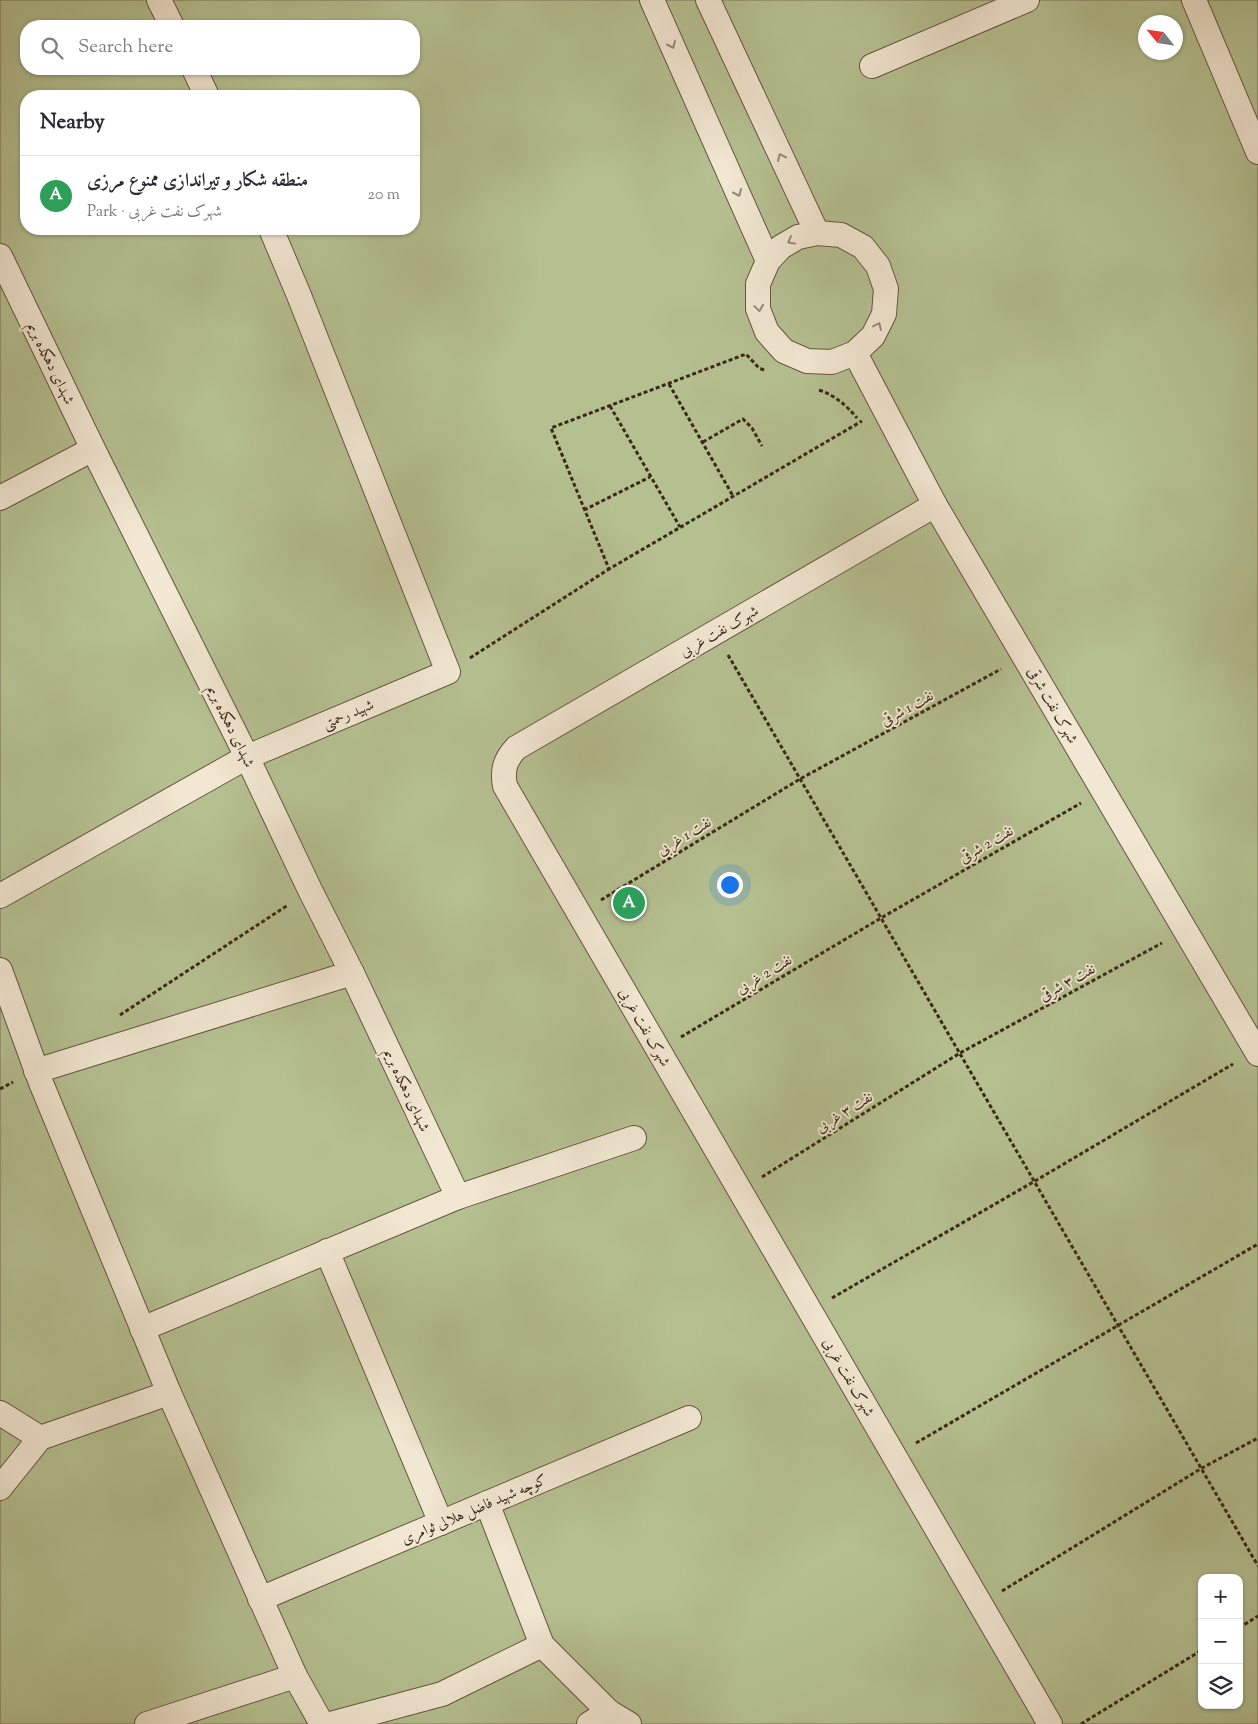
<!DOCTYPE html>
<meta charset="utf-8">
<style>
:root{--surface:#fff;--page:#f2f2f3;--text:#2b2b33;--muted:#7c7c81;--line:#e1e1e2;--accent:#d93025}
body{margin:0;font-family:"Sorts Mill Goudy",Amiri,serif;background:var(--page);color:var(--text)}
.controls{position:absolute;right:15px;bottom:15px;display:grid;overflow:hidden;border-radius:10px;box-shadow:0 1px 4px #0004}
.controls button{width:45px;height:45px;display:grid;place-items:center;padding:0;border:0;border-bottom:1px solid var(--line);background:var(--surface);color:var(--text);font:25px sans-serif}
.compass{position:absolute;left:1138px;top:15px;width:45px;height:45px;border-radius:50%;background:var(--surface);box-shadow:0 1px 4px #0004;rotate:300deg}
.you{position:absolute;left:729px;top:884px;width:18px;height:18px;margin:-12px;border:4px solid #fff;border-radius:50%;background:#1a73e8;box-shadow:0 0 0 8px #1a73e833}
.badge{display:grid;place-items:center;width:32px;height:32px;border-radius:50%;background:var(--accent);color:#fff;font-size:16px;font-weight:700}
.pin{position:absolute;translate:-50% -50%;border:2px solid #fff;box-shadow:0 1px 5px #0006}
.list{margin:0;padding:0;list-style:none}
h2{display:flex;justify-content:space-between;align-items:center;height:65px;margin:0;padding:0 20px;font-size:21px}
h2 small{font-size:16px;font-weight:400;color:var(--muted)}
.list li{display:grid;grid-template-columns:32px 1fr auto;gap:15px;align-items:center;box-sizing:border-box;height:80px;padding:0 20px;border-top:1px solid var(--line)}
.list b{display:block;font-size:19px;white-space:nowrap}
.list p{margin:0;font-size:16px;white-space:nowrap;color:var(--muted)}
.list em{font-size:16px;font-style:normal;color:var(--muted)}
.icon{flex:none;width:28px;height:28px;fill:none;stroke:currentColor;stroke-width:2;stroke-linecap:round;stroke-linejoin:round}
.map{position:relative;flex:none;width:1258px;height:1724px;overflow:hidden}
.search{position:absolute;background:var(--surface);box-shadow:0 1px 4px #0004;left:20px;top:20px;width:400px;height:55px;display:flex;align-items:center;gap:12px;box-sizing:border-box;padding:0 18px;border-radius:20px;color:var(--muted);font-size:19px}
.panel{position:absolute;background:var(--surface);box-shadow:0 1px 4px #0004;left:20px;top:90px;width:400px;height:145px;border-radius:20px}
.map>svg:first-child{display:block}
.green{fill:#b5c091;stroke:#787454;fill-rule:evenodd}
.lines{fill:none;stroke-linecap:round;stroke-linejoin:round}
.street-casing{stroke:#675540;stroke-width:26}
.path{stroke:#3b2917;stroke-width:3;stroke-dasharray:4 2.5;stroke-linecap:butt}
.street{stroke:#f2e7d2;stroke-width:24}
.oneway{stroke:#968874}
.labels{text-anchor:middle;stroke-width:4;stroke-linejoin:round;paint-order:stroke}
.street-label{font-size:15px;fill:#3b2917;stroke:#f2e7d2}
</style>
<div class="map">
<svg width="1258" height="1724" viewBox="0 0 1258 1724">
<rect width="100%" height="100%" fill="#ebdab9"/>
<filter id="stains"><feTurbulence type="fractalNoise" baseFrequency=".004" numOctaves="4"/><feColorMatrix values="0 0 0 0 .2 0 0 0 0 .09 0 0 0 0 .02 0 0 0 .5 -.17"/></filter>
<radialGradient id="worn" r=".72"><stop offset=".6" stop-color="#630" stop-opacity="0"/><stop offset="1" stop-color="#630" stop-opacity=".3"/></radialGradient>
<path class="green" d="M 0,0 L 1258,0 L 1258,1724 L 0,1724 ZM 1146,22 L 1176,22 L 1176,52 L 1146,52 ZM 26,26 L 414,26 L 414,69 L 26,69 ZM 26,96 L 414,96 L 414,229 L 26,229 ZM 1202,1578 L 1239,1578 L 1239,1705 L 1202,1705 Z"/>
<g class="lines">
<defs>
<g id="street">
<path d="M 159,0 L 172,26"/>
<path d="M 652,0 L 768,261 L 758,284 L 758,309 L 767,332 L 784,351 L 807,361 L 832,362 L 855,353 L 873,336 L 884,314 L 886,289 L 878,266 L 863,247 L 841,235 L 817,233 L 798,237 L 781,247 L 768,261"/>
<path d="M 708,0 L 817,233"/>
<path d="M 1194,0 L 1258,152"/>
<path d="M 872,66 L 1027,0"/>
<path d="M 194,69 L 207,96"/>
<path d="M 0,256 L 93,449 L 247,757 L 310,890 L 352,973 L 458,1197"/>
<path d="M 855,353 L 935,505 L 1258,1054"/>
<path d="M 0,498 L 93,449"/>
<path d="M 935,505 L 516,748 C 505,760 502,770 505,786 L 1050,1724"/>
<path d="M 0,896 L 247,757 L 448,672 L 298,293 L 271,229"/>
<path d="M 0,970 L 41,1083 L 169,1393 L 295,1676 L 322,1724"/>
<path d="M 36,1071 L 352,973"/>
<path d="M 327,1251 L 441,1523"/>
<path d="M 142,1329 L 458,1197 L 634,1138"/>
<path d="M 0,1413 L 40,1438"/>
<path d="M 0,1488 L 40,1438 L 169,1393"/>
<path d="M 487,1503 L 542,1645 L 609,1712 L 629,1724"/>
<path d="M 260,1599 L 689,1418"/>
<path d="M 147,1724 L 295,1676"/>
<path d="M 330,1724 L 442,1694 L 542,1645"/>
<path d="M 589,1724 L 609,1712"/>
</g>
</defs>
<use href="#street" class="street-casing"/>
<g class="path">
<path d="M 764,370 L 759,368 L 746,354 L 551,428 L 609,569 L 862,421"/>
<path d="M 669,384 L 733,496"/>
<path d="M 819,390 C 836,396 846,405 857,418"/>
<path d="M 610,406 L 680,527"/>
<path d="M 703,442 L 743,419 L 752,428 L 762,446"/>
<path d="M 584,510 L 650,477"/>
<path d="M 728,655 L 1258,1566"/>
<path d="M 470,658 L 609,569"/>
<path d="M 601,900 L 800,779 L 1001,669"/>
<path d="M 120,1015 L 288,905"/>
<path d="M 681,1037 L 881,918 L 1081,803"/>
<path d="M 0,1089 L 13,1082"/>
<path d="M 762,1177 L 960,1053 L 1162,943"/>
<path d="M 832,1298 L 1035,1181 L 1233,1064"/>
<path d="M 916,1443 L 1258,1244"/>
<path d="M 1002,1591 L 1202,1468 L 1258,1438"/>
<path d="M 1239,1628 L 1258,1616"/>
<path d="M 1081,1724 L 1202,1650"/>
</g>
<use href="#street" class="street"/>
</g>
<defs><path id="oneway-chevron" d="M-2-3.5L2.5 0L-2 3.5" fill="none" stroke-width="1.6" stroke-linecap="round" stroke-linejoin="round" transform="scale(1.25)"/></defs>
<g class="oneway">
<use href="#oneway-chevron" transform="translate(672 45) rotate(66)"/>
<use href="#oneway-chevron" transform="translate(781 157) rotate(-115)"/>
<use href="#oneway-chevron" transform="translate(738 193) rotate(66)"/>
<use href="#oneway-chevron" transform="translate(791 241) rotate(151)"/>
<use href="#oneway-chevron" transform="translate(759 308) rotate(82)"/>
<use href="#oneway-chevron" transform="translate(878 326) rotate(-65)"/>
</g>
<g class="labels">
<g class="street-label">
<text transform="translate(51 363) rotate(64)" y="5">شهدای دهکده بریم</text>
<text transform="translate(719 631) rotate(-30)" y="5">شهرک نفت غربی</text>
<text transform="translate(1053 705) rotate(60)" y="5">شهرک نفت شرقی</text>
<text transform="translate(907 708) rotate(-29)" y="5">نفت 1 شرقی</text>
<text transform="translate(348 714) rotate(-23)" y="5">شهید رحمتی</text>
<text transform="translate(231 726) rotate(64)" y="5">شهدای دهکده بریم</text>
<text transform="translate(684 836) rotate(-31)" y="5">نفت 1 غربی</text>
<text transform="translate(986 844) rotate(-30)" y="5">نفت 2 شرقی</text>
<text transform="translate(764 974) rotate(-31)" y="5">نفت 2 غربی</text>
<text transform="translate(1067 982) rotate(-29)" y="5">نفت ۳ شرقی</text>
<text transform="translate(645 1027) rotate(60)" y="5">شهرک نفت غربی</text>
<text transform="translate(407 1090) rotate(65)" y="5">شهدای دهکده بریم</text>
<text transform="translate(844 1112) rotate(-32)" y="5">نفت ۳ غربی</text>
<text transform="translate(849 1377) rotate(60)" y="5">شهرک نفت غربی</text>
<text transform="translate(474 1509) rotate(-23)" y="5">کوچه شهید فاضل هلالی ثوامری</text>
</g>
</g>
<rect width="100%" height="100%" filter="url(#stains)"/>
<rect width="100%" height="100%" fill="url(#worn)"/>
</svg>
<div class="controls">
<button>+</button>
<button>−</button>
<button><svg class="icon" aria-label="layers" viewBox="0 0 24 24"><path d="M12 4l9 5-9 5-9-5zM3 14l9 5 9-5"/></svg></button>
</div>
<svg class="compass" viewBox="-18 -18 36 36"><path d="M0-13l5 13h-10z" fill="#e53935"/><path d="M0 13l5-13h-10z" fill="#7c7c81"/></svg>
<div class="you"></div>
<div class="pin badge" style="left:629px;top:903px;background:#2e9e5b">A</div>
<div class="search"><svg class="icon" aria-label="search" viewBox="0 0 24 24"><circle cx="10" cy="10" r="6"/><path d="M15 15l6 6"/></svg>Search here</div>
<section class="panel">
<h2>Nearby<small></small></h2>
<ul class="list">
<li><span class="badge" style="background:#2e9e5b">A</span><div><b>منطقه شکار و تیراندازی ممنوع مرزی</b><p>Park · شهرک نفت غربی</p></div><em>20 m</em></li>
</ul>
</section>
</div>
